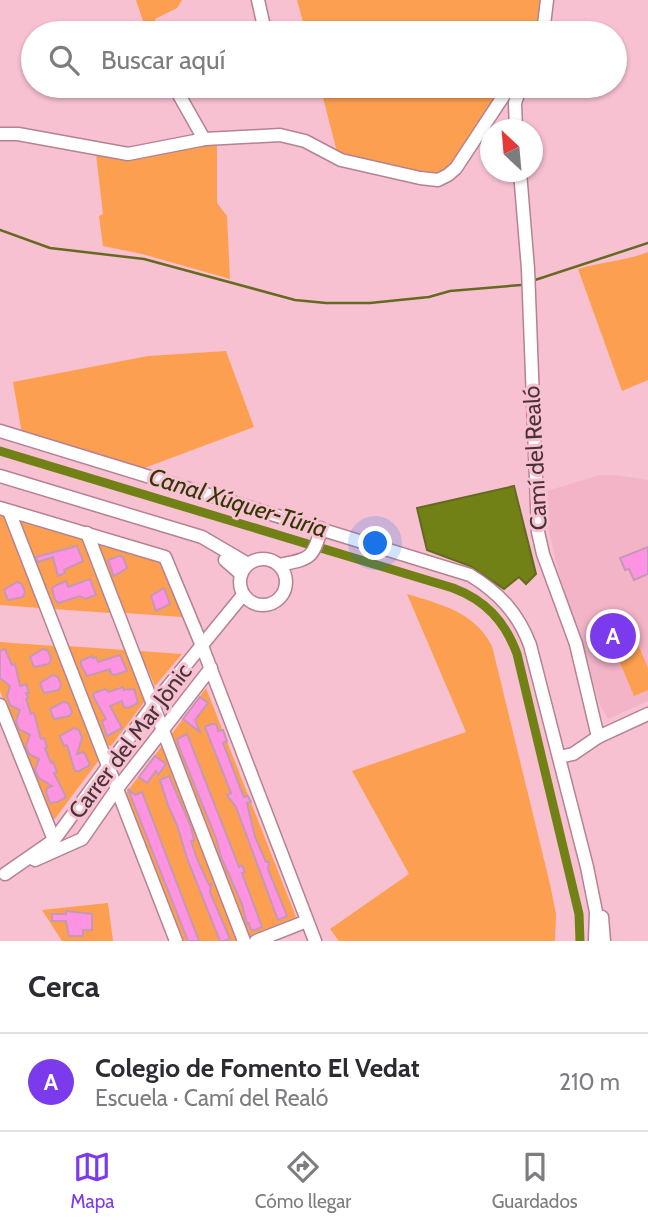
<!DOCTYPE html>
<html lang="es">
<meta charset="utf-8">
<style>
:root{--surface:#fff;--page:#f7f7f7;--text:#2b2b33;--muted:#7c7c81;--line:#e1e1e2;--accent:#7c3aed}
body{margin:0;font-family:Cabin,sans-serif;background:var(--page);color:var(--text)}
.compass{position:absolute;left:480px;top:119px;width:63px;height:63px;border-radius:50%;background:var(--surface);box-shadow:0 2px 5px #0004;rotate:334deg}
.you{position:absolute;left:376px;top:544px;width:24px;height:24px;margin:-18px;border:5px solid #fff;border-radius:50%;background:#1a73e8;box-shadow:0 0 0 10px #1a73e833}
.badge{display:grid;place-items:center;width:46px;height:46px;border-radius:50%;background:var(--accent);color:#fff;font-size:23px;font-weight:700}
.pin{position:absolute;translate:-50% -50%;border:4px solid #fff;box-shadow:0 2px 7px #0006}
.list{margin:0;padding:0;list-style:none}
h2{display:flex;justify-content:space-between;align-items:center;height:91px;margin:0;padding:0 28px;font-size:30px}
h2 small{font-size:23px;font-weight:400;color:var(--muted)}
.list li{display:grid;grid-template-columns:46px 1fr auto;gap:21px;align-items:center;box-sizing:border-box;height:98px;padding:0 28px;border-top:2px solid var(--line)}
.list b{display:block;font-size:26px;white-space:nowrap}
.list p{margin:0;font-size:23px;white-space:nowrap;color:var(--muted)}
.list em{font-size:23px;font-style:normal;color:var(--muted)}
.icon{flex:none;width:38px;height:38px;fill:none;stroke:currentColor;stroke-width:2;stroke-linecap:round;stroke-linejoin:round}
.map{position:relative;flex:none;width:648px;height:941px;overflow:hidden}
.search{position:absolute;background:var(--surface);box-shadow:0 2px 5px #0004;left:21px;right:21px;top:21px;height:77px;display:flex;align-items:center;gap:18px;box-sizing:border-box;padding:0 24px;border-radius:38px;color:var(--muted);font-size:26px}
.sheet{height:189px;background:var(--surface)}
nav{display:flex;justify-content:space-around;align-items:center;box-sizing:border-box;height:98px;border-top:2px solid var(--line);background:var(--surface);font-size:19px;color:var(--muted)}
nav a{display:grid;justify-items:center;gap:4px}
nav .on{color:var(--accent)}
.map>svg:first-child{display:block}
.built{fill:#f3b4c8}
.green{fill:#fd9f50}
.water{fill:#718115;stroke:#656a20;stroke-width:2}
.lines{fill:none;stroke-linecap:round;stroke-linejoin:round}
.stream{stroke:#656a20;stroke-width:2.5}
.canal{stroke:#718115;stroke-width:9}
.building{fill:#fe94e1;stroke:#c598b7;stroke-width:2}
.minor-casing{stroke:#b58292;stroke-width:15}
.minor{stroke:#fff;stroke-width:12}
.labels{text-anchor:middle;stroke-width:6;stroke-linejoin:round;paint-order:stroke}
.street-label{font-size:23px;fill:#49333a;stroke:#f8c1d2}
.water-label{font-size:24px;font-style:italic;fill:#303800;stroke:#f8c1d2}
</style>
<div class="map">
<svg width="648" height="941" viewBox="0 0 648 941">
<rect width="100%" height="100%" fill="#f8c1d2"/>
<path class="built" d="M 600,475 L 615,475 L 648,480 L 648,701 L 608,719 L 600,705 L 558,571 L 540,493 Z"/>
<g class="green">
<path d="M 136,0 L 182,0 L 177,8 L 155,19 L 159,33 L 147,33 Z"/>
<path d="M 297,0 L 541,0 L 537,33 L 306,33 Z"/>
<path d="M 320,86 L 505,86 L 449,167 L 436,176 L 337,152 Z"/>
<path d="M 217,144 L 217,203 L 227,216 L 230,279 L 142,254 L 103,246 L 99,216 L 103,214 L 96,154 Z"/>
<path d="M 648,252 L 648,380 L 622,391 L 578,269 C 601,262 625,261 648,252 Z"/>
<path d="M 226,351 L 254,427 L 139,470 L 22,434 L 13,382 L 148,356 Z"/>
<path d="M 0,513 L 3,515 L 40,608 L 0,605 Z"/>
<path d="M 24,520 L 81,537 L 111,613 L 53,609 L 20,523 Z"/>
<path d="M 102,543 L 161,562 L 183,617 L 124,613 L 98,546 Z"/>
<path d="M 407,594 C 440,604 475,612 492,646 L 550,884 L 556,914 L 555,941 L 339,941 L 330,929 L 409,874 L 352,771 L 466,732 Z"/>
<path d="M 0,642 L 54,646 L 99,760 L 54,820 L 50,819 L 0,691 Z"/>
<path d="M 637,642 L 648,668 L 648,690 L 634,696 L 615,651 Z"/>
<path d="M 68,646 L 125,650 L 145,701 L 111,746 L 106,745 Z"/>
<path d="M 139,651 L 182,654 L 155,686 Z"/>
<path d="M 206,688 L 296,917 L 249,936 L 171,735 Z"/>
<path d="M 162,746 L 238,940 L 235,941 L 183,941 L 126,793 Z"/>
<path d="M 108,903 L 113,941 L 62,941 L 42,910 Z"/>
</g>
<path class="water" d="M 514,486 L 536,574 L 526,584 L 519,577 L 504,589 L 470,566 L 427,550 L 417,508 Z"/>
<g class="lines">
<g class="stream">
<path d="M 0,230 L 50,248 L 144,259 L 295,300 L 326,303 L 370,303 L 429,297 L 450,291 L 521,285"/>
<path d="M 535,280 L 648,243"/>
</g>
<path class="canal" d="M 0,451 L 453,588 C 485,600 505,621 517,654 L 579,914 L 580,941"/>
</g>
<g class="building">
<path d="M 77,546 L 83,561 L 64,570 L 65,573 L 58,576 L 53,557 L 38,562 L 36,557 Z"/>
<path d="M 648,547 L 648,574 L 634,580 L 629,569 L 625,570 L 620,558 Z"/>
<path d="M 119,556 L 123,557 L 127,568 L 114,576 L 108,560 Z"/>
<path d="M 90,579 L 96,595 L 85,599 L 80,596 L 58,603 L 55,599 L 52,588 L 59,584 L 66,581 L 68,587 Z"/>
<path d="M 17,582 L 22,584 L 25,592 L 23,597 L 8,600 L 4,590 Z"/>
<path d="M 164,588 L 170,604 L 156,611 L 151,596 Z"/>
<path d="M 5,649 L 12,665 L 15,664 L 20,686 L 26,684 L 29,693 L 26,693 L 28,698 L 26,699 L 31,714 L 34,713 L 40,736 L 41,739 L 44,738 L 47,747 L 45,748 L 46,751 L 51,763 L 53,762 L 57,772 L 54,773 L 66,797 L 57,802 L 50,803 L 46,792 L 47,788 L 52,786 L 39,778 L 35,770 L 39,759 L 29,754 L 26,746 L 30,735 L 19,729 L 16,721 L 20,710 L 10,705 L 7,696 L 10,686 L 0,678 L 0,651 Z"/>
<path d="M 43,649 L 48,651 L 51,659 L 49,664 L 34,667 L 30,657 Z"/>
<path d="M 120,655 L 127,671 L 115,675 L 111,674 L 110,669 L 87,676 L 81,665 L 81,661 L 92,656 L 93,658 L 96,657 L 98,662 Z"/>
<path d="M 53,675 L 58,677 L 61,685 L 59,690 L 44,693 L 40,683 Z"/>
<path d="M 123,687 L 124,690 L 134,689 L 138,703 L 128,708 L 124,707 L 122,701 L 110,706 L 122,728 L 107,736 L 102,721 L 106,719 L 93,696 L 94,693 L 105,689 L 109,692 Z"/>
<path d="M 200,697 L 208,703 L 195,720 L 200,732 L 183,719 Z"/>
<path d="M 63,702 L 68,703 L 72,712 L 69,716 L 54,719 L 50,709 Z"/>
<path d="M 212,724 L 216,724 L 218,731 L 223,730 L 227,741 L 223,743 L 241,790 L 244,797 L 248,796 L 251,802 L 247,803 L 255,837 L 266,862 L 269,862 L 268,869 L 287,916 L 278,920 L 236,807 L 227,795 L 231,793 L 226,780 L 205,727 Z"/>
<path d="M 74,728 L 79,730 L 82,738 L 77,754 L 83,752 L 85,754 L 90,765 L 79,771 L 75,771 L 67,745 L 64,746 L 60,736 Z"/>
<path d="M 187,734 L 239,867 L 242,865 L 245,872 L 242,873 L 262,927 L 255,930 L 251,930 L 249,923 L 247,924 L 242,904 L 221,857 L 216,838 L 179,747 L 177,739 Z"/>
<path d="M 155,756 L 166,764 L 158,775 L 156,771 L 147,783 L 139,777 Z"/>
<path d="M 169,776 L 191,827 L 194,840 L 191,841 L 197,859 L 209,885 L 211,884 L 210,892 L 230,939 L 224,941 L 220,941 L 187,858 L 177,825 L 168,805 L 160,780 Z"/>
<path d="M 128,789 L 135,795 L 142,792 L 199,941 L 188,941 Z"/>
<path d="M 66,911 L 92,914 L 92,930 L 83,930 L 83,936 L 69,936 L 66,921 L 52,921 L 52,914 L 66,914 Z"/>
</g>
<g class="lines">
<defs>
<g id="minor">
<path d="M 258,0 L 265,31"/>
<path d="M 238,33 L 270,31"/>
<path d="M 543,33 L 547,0"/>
<path d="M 174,86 L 204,139"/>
<path d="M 516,130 L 515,103 L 521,86"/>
<path d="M 0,134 L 18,134 L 128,154 L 205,139 L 280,135 L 305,141 L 341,160 L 420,178 L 438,180 L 448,175 L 456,168 L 510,86"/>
<path d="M 520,172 L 528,269 L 538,532 L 543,554 L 576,644 L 598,737"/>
<path d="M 0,431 L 470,575 C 499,593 518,613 530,645 L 587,867 L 596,912 L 595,941"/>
<path d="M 0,476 L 202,537 L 248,564"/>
<path d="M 0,508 L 165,557 L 202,646 L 315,941"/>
<path d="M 9,511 L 176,941"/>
<path d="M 87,533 L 244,941"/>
<circle cx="263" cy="582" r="23"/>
<path d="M 225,560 L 241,574"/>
<path d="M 279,565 C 308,559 314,560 321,528"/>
<path d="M 0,705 L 54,840"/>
<path d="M 559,757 L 573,754 L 598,737 L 648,714"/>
<path d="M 35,860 L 82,839 L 116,790 L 211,668"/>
<path d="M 5,874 L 54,840 L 153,705 L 243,595"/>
<path d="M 602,917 L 604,941"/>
<path d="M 256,941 L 307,921"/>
</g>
</defs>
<use href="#minor" class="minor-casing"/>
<use href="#minor" class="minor"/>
</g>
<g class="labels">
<g class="street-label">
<text transform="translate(535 458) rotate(-93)" y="8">Camí del Realó</text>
<text transform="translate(130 741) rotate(-53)" y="8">Carrer del Mar Jònic</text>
</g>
<g class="water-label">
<text transform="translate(238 503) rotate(17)" y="8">Canal Xúquer-Túria</text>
</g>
</g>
</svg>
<svg class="compass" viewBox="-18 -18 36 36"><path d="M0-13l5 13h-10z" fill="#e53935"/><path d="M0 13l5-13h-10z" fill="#7c7c81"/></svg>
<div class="you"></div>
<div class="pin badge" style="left:613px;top:636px">A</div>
<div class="search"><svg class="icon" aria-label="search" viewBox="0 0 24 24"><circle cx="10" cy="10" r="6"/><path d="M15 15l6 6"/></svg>Buscar aquí</div>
</div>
<section class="sheet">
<h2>Cerca<small></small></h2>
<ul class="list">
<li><span class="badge">A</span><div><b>Colegio de Fomento El Vedat</b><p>Escuela · Camí del Realó</p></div><em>210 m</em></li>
</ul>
</section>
<nav>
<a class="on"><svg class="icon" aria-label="map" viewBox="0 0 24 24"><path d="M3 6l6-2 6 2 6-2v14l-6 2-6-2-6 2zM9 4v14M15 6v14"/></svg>Mapa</a>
<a><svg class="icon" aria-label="directions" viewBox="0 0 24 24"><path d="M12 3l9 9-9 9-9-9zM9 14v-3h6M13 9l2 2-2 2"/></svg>Cómo llegar</a>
<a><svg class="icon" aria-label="saved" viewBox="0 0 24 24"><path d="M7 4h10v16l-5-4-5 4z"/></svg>Guardados</a>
</nav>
